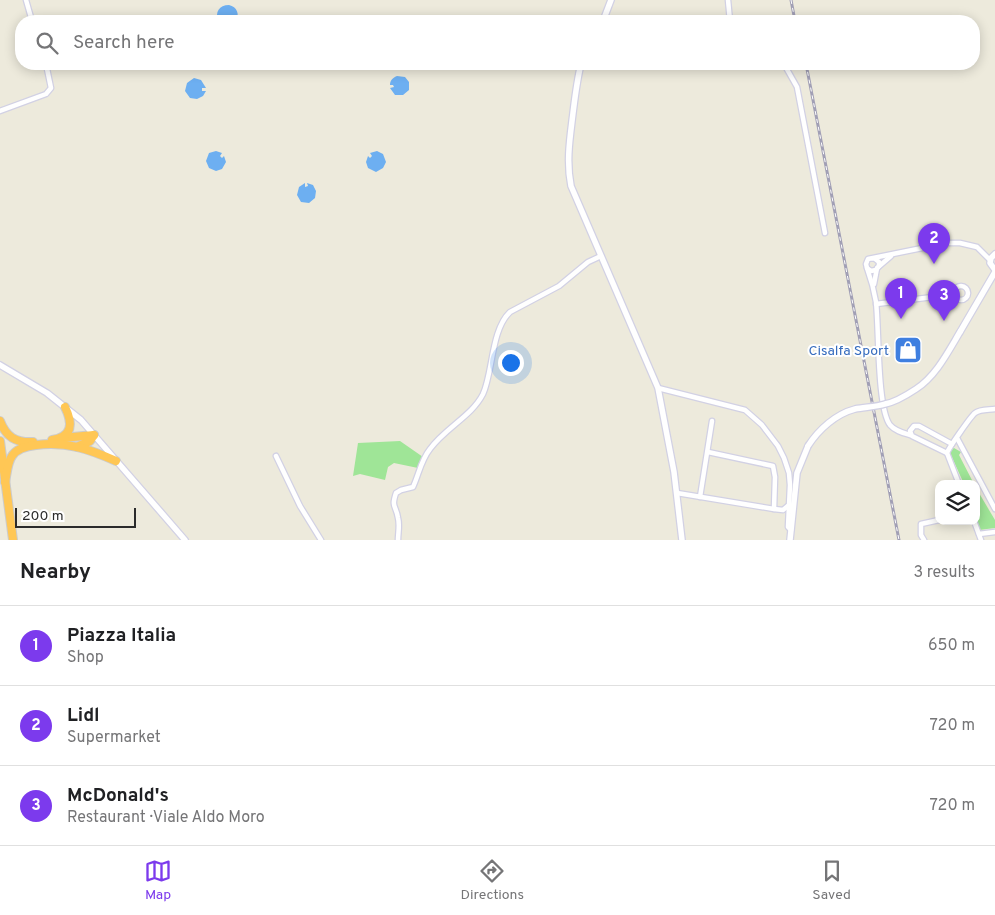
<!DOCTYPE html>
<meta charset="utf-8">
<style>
:root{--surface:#fff;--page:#f2f2f2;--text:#202124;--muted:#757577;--line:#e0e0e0;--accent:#7c3aed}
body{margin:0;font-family:Overpass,sans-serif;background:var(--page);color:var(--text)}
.controls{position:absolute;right:15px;bottom:15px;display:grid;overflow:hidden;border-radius:10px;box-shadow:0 2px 12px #0003}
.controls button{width:45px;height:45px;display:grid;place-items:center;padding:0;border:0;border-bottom:1px solid var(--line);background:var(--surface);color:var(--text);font:25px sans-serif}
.scale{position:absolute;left:15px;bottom:12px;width:121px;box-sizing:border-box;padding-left:5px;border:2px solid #2b2b2b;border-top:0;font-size:14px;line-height:18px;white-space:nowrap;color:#2b2b2b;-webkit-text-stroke:4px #fff;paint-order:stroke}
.you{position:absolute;left:510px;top:362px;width:18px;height:18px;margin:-12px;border:4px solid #fff;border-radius:50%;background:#1a73e8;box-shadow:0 0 0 8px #1a73e833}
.badge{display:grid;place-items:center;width:32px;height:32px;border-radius:50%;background:var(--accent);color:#fff;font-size:16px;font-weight:700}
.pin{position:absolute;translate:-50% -41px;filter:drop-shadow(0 1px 2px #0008)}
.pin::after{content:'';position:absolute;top:26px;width:18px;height:15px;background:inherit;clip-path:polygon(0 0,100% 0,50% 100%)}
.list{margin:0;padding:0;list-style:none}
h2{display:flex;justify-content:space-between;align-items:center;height:65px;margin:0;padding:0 20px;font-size:21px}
h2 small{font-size:16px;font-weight:400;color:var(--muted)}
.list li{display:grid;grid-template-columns:32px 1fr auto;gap:15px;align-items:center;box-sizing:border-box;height:80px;padding:0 20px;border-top:1px solid var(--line)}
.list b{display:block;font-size:19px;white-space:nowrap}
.list p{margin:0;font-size:16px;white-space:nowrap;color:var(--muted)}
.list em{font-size:16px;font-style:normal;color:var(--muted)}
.icon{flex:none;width:28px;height:28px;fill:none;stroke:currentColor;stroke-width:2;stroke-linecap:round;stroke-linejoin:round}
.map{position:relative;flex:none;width:995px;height:540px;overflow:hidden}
.search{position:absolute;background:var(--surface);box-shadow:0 2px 12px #0003;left:15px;right:15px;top:15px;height:55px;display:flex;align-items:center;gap:12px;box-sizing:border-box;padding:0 18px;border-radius:20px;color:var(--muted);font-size:19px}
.sheet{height:305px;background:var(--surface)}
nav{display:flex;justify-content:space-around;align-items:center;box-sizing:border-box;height:70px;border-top:1px solid var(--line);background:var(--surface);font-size:14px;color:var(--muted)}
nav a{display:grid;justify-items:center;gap:2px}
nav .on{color:var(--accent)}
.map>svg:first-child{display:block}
.green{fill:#9fe597}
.water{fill:#6daff1}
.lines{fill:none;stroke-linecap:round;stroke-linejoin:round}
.street-casing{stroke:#d2d1e4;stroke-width:7}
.secondary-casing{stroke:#d2d1e4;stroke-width:8}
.highway-casing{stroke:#ccc;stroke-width:10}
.street{stroke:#fff;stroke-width:4.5}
.secondary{stroke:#fff;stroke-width:5.5}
.highway{stroke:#ffc755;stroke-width:8}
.rail-casing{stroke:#a19fb5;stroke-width:3}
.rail{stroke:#fff;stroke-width:1;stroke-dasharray:4;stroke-linecap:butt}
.secondary-bridge-casing{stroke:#d2d1e4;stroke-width:8;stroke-linecap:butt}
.secondary-bridge{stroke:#fff;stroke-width:5.5}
.labels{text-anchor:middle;stroke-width:4;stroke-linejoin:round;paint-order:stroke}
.shop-label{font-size:14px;fill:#366cbe;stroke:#fff;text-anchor:end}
</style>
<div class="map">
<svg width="995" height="540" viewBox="0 0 995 540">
<rect width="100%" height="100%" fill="#edeadc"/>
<g class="green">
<path d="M 400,441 L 423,457 L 418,468 L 394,463 L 388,467 L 385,480 L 360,474 L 353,476 L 358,443 Z"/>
<path d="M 954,448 L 961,452 L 959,455 L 974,484 L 964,484 L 950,453 L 951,449 Z"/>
<path d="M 976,488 L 995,520 L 995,528 L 979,530 L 976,521 Z"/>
</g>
<g class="water">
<path d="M 229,5 C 237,7 240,14 236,21 L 232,19 L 231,21 L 218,21 C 215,12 219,5 229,5 Z"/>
<path d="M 397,76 L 405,77 L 409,82 L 409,90 L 403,95 L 395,95 L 390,88 L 394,87 L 393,85 L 390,85 C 390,81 392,78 397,76 Z"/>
<path d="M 194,78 L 201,80 L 206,88 L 202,88 L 202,91 L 206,91 L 203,96 L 197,99 L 190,98 L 185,91 L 187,83 Z"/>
<path d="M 216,151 L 222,153 L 220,156 L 222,158 L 224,156 L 226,162 L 222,169 L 216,171 L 209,168 L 206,161 L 209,153 Z"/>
<path d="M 377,151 L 383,154 L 386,162 L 383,168 L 376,172 L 368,168 L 366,162 L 368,156 L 370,158 L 372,156 L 370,153 Z"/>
<path d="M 305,183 L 305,187 L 308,186 L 307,183 L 313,185 L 316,191 L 315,198 L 309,203 L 301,202 L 297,195 L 299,187 Z"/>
</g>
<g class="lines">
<defs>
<g id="street">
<path d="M 26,0 L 32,21"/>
<path d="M 728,0 L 730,21"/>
<path d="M 784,64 L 797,87 L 825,233"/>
<path d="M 0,111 L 46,94 L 51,88 L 46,64"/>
<path d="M 874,258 L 879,262 L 879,266 L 876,270 L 871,271 L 867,268 L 866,264 L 868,259 L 947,243 L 960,243 L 977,247 L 990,260"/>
<path d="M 867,268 C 871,279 874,290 876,302 C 879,327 877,408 890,425 C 895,431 903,433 910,435"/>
<path d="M 874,284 L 877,268 L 891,256"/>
<circle cx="961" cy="293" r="7"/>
<path d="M 876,304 L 949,295 L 955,290"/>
<path d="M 658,388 L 745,410 L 762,425 L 778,446 L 784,458 L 789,473 L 790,485 L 788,527 L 791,530"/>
<path d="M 957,438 L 995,509"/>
<path d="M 952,444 L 919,426 L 914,426 L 910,431 L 912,436 L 947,453 L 959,484"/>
<path d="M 708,452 L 773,466 L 775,477 L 774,509"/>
<path d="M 947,453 C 948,449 971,416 975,413 C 980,409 989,410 995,409"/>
<path d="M 276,456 L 300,506 L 321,540"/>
<path d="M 677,493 L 774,509 L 783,510 L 789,505"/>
<path d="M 700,497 L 712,421"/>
<path d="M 974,521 L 981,540"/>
<path d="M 979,534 L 995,532"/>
<path d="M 398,540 C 398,533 400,525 398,518 C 396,505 391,508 396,493 L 401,490 L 413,487 C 419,474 421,460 430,449 C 445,428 472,416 483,394 C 493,372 491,330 510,312 L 559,286 L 588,262 L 601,256"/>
<path d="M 924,540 L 921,535 L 921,524 L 939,520"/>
</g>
<g id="secondary">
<path d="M 603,21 L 611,0"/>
<path d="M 581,64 C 577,80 575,97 573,113 C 570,138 566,161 571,186 L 658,388 L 674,472 L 682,540"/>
<path d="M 995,254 L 991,258 L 990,263 L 995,270"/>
<path d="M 960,332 L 995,272"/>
<path d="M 0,365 L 47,393 L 81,420 L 185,540"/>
<path d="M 790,540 L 797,473 L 808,446"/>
</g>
<g id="highway">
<path d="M 0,421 C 6,437 16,443 33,442"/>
<path d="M 62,438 L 94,435"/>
<path d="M 52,440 C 73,437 73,423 65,407"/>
<path d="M 0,441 L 13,540"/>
<path d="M 77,447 L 90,441 L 94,435"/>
<path d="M 5,482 C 7,474 7,463 12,456 C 17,448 27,446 36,445 C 66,441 89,449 116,461"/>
</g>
</defs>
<use href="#street" class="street-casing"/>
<use href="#secondary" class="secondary-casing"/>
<use href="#highway" class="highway-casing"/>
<use href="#street" class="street"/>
<use href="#secondary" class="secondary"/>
<use href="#highway" class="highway"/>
<defs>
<g id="rail">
<path d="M 791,0 L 795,21"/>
<path d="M 806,64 L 899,540"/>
</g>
</defs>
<use href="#rail" class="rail-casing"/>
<use href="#rail" class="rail"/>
<defs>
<path id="secondary-bridge" d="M 808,446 C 819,429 836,414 855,409 C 865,407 876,407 885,404 C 896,402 907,395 916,389 C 936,376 948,352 960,332"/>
</defs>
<use href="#secondary-bridge" class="secondary-bridge-casing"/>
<use href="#secondary-bridge" class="secondary-bridge"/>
</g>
<defs>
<symbol id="shop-square" viewBox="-11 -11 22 22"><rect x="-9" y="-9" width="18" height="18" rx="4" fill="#3f7fe0" stroke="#fff"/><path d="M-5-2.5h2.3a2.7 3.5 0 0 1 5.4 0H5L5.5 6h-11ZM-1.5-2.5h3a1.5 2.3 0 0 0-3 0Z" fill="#fff"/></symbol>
</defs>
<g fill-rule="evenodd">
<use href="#shop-square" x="892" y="334" width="32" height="32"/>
</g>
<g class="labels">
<g class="shop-label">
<text x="889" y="355">Cisalfa Sport</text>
</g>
</g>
</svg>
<div class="controls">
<button><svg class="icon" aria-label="layers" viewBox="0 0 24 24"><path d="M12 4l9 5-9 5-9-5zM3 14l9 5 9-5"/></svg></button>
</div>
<div class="scale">200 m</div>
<div class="you"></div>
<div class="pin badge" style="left:901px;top:319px">1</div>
<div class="pin badge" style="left:934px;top:264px">2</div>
<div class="pin badge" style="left:944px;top:321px">3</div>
<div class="search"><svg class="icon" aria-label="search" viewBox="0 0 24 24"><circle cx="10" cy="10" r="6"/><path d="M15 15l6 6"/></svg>Search here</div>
</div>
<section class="sheet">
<h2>Nearby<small>3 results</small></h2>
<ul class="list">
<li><span class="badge">1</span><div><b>Piazza Italia</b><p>Shop</p></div><em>650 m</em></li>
<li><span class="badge">2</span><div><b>Lidl</b><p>Supermarket</p></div><em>720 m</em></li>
<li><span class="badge">3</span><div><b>McDonald's</b><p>Restaurant · Viale Aldo Moro</p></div><em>720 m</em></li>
</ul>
</section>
<nav>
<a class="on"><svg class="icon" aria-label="map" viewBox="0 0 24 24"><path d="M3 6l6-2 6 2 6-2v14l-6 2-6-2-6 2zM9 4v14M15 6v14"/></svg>Map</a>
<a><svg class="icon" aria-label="directions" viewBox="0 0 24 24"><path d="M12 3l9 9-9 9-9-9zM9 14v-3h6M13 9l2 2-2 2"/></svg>Directions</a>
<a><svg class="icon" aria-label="saved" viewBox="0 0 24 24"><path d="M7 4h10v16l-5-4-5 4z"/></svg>Saved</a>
</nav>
